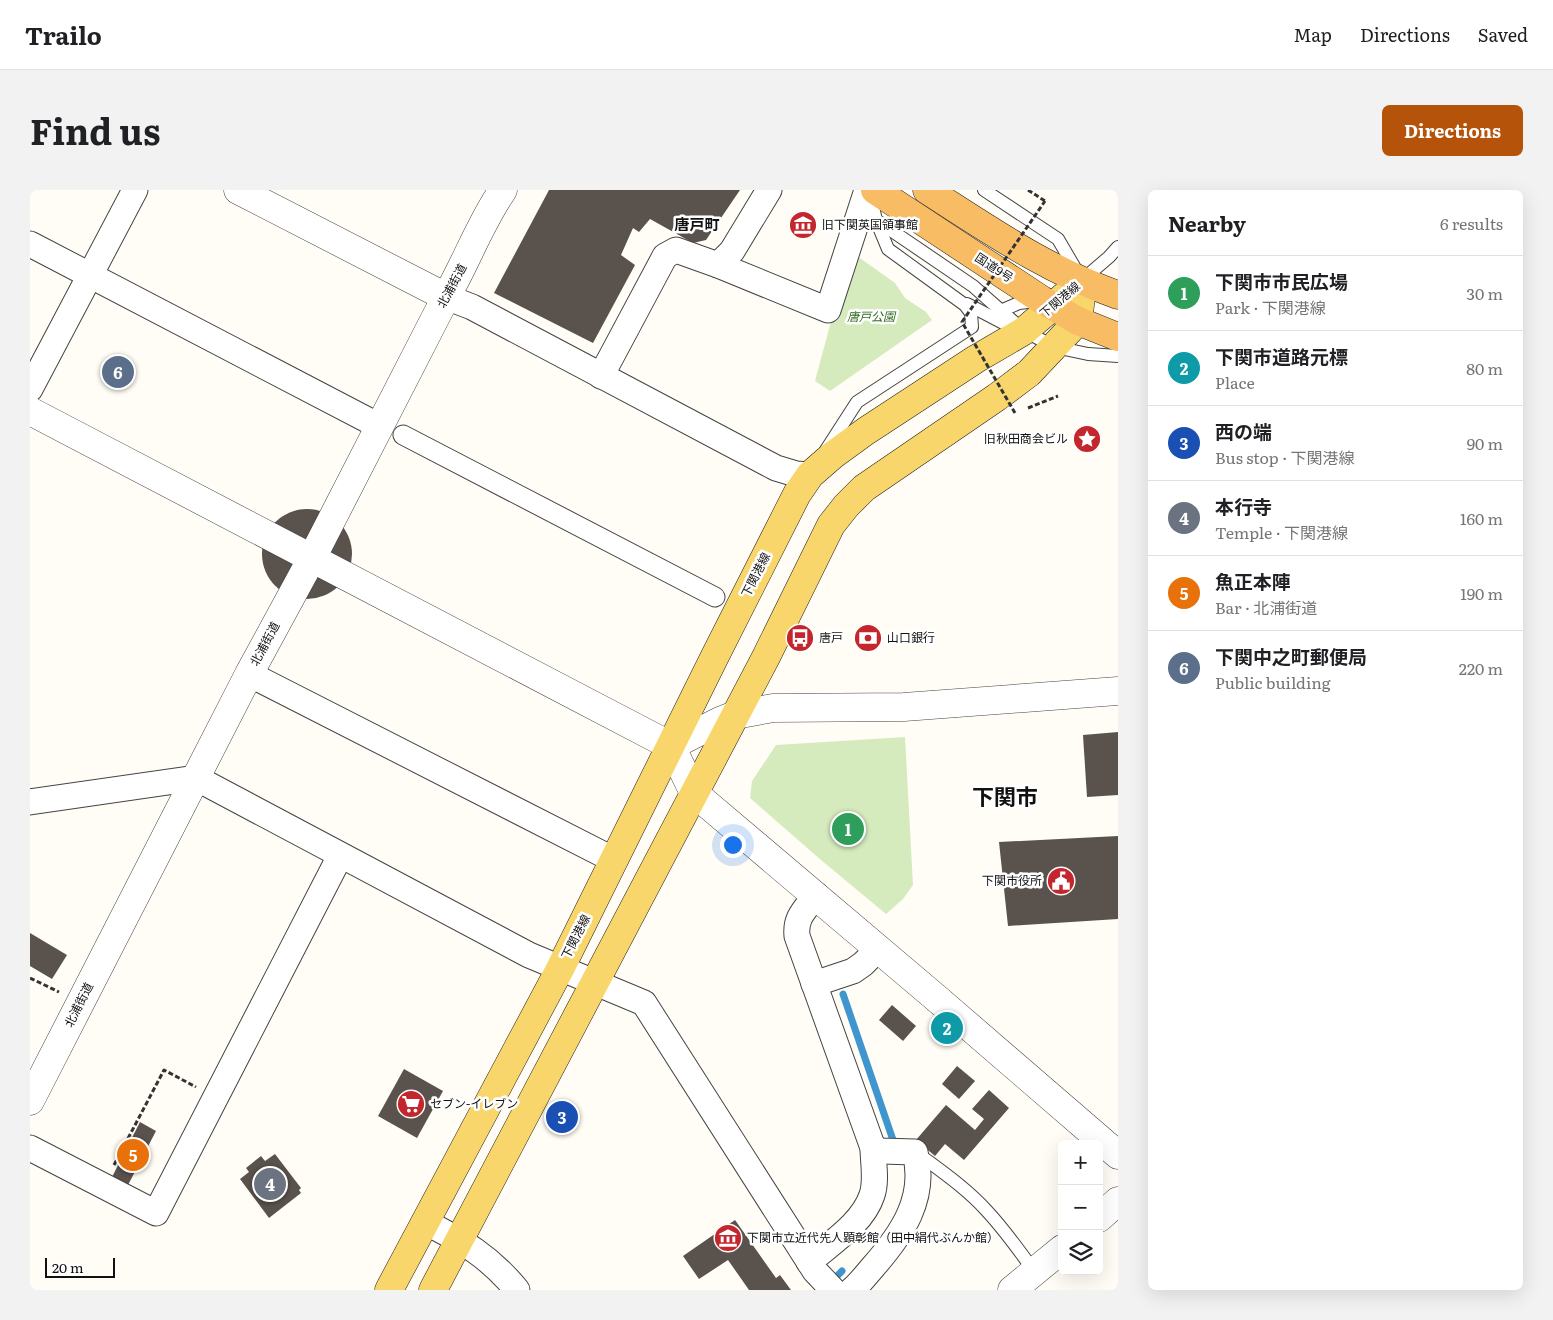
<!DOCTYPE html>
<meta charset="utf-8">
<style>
:root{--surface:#fff;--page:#f2f2f2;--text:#202124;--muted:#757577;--line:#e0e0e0;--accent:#b45309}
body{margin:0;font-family:Literata,"Noto Sans JP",serif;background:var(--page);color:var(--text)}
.controls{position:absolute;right:15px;bottom:15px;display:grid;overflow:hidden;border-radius:8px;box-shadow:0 5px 20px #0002}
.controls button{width:45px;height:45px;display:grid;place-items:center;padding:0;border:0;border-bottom:1px solid var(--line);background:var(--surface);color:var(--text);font:25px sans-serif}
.scale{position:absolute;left:15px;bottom:12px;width:70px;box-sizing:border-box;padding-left:5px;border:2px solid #111;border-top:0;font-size:14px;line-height:18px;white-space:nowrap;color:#111;-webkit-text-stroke:4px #fff;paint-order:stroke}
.you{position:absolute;left:702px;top:654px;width:18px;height:18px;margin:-12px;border:4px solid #fff;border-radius:50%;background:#1a73e8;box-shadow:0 0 0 8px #1a73e833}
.badge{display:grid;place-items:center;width:32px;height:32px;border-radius:50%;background:var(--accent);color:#fff;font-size:16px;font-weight:700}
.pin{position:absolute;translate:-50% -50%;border:2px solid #fff;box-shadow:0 1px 5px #0006}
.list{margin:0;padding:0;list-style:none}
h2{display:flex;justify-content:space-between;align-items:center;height:65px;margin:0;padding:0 20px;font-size:21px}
h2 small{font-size:16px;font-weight:400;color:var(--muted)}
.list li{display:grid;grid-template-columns:32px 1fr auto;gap:15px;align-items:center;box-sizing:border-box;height:75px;padding:0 20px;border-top:1px solid var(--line)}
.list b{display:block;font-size:19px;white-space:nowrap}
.list p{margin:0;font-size:16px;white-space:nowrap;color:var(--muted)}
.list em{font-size:16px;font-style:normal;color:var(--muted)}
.icon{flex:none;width:28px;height:28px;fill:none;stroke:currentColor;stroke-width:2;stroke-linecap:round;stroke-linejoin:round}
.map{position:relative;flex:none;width:1088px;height:1100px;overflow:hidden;border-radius:8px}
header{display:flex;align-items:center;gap:30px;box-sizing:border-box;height:70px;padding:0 25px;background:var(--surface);border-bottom:1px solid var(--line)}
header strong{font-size:24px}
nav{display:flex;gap:28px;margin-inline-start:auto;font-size:18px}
.intro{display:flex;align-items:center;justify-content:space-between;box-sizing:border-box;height:120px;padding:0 30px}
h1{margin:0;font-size:35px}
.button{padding:12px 22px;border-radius:8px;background:var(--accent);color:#fff;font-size:18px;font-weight:700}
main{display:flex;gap:30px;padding:0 30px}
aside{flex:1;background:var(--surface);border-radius:8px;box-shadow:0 5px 20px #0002}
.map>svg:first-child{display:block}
.green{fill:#d5ebbd}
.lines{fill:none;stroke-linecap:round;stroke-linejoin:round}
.stream{stroke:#3f96cf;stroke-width:7}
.building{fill:#5a524d}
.service-casing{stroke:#444;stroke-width:14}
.pedestrian-casing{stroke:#444;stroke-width:21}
.minor-casing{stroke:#444;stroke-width:27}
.tertiary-casing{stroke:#444;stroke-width:29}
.primary-casing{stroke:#222;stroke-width:29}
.trunk-casing{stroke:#222;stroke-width:29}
.path{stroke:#333;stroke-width:3;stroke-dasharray:5 2.5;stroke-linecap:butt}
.service{stroke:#fff;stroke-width:12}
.pedestrian{stroke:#fff;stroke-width:19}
.minor{stroke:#fff;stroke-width:25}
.tertiary{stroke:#fff;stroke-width:28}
.primary{stroke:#f9d66b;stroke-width:28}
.trunk{stroke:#f7bc64;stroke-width:28}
.path-bridge{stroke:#333;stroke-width:3;stroke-dasharray:5 2.5;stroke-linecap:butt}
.labels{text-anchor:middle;stroke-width:5;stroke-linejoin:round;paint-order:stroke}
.poi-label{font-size:12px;fill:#111;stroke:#fff;text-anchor:start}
.street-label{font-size:12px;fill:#111;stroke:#fff}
.park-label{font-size:12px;font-style:italic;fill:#2f6b1f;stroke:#fff}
.quarter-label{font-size:15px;font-weight:bold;fill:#111;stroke:#fff}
.town-label{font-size:22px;font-weight:bold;fill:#111;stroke:#fff}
</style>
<header>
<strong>Trailo</strong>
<nav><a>Map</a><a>Directions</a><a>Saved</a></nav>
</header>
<div class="intro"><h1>Find us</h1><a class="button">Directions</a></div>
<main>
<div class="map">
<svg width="1088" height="1100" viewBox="0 0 1088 1100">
<rect width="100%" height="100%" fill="#fffdf5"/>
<g class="green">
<path d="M 820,61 L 865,93 L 875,108 L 896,122 L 902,130 L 800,201 L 785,191 Z"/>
<path d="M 875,547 L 883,695 L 873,709 L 856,724 L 791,670 L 720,608 L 722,591 L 746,555 Z"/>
</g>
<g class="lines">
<g class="stream">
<path d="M 813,804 L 863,950"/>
<path d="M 802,1091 L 812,1081"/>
</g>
</g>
<g class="building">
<path d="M 519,0 L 710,0 L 676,50 L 663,53 L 620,29 L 609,42 L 603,38 L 591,65 L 605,75 L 563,153 L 464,103 Z"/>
<circle cx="277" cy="364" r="45"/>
<path d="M 1088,542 L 1088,605 L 1057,607 L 1053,545 Z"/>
<path d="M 1088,646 L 1088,729 L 978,736 L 969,652 Z"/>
<path d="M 0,743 L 37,765 L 22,789 L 0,776 Z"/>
<path d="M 862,815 L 886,836 L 873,851 L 849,830 Z"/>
<path d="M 927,876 L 945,891 L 929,909 L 912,894 Z"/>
<path d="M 374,879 L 413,901 L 387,948 L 348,926 Z"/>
<path d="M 959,900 L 979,918 L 934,970 L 915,954 L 905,966 L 886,950 L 916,915 L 945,940 L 954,929 L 942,919 Z"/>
<path d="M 110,932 L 126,941 L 97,997 L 81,989 Z"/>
<path d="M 245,964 L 271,998 L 269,1000 L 271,1003 L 239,1028 L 210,989 L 219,982 L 216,978 L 231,966 L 235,971 Z"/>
<path d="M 705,1030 L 746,1088 L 750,1085 L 761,1100 L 719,1100 L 698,1070 L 669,1089 L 653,1066 Z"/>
</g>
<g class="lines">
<defs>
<g id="service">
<path d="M 954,0 L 1028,49 L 1049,85"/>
<path d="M 840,4 L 846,30 L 943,96 L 994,141"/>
<path d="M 1051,91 L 1079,67 L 1088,57"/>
<path d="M 937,114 L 979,136 L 994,141 L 1025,157 L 1058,164 L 1088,166"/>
<path d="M 966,123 L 989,113 L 1006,111"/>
<path d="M 796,260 L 827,212 L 942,137 L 941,123 L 935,115 L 858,59 L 846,30"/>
<path d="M 887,963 C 911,981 936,998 956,1020 C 974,1039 989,1060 1004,1081"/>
</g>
<path id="pedestrian" d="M 373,245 L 685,407"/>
<g id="minor">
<path d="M 0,54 L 349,236"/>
<path d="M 688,75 L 702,61 L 739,0"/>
<path d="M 416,107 L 442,117 L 746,278 L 766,284 L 780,285"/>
<path d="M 571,186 L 635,66 L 646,60 L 688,75 L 798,120 L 837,0"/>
<path d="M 0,199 L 105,0"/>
<path d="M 219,484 L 584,670"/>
<path d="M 0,612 L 166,588 L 499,765 L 614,813 L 785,1081 L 803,1100"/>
<path d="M 784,794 L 823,781 L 833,774 L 848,759"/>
<path d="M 0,958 L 126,1023 L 310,666"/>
<path d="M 395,1032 C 434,1052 459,1066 487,1100"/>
<path d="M 779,1072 C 801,1053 833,1033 842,1005 C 847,990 843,973 843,958 L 767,746 C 765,727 775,720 786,705"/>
<path d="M 822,1100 C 830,1093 836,1085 843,1077 C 872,1044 897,1008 885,962 L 851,961 L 843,958"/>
</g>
<g id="tertiary">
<path d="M 208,0 L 416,107"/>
<path d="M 0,221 L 641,556 L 664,603 L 905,807 L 1088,965"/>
<path d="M 641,556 L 690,531 L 705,525 L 743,518 L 874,517 L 1088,501"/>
<path d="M 0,911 L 219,484 L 282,368 L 416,107 C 436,73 450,33 473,0"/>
<path d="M 1069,1028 L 1088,1011"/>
<path d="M 982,1100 L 1032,1059"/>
</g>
<g id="primary">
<path d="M 359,1100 L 530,779 L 685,466 L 767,304 L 780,285 L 803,265 L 836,241 L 946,169 L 994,141 L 1052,91"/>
<path d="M 403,1100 L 736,467 L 801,335 L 816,316 L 834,298 L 967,207 L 999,183 L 1048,131 L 1051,107"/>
</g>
<g id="trunk">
<path d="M 845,0 L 1012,110 L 1048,131 L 1088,147"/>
<path d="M 897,0 C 958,39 1018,81 1088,105"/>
</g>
</defs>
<use href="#service" class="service-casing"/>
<use href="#pedestrian" class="pedestrian-casing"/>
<use href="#minor" class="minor-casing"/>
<use href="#tertiary" class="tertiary-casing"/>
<use href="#primary" class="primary-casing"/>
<use href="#trunk" class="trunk-casing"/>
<g class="path">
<path d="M 998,0 L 1015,11"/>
<path d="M 998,218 L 1028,206"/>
<path d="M 0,788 L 29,802"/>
<path d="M 84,975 L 134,880 L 166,897"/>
</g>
<use href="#service" class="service"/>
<use href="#pedestrian" class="pedestrian"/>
<use href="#minor" class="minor"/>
<use href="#tertiary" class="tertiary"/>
<use href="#primary" class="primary"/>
<use href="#trunk" class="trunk"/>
<path class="path-bridge" d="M 985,223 L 932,132 L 1015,11"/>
</g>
<defs>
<symbol id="museum-disc" viewBox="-11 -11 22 22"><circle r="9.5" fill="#c4262e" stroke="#fff"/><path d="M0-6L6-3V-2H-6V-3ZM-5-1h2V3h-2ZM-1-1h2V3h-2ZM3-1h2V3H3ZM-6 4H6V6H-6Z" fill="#fff"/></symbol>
<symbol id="sight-disc" viewBox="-11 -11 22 22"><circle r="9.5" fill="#c4262e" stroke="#fff"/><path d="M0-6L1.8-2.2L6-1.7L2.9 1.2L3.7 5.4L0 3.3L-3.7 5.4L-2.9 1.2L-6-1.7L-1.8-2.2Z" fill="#fff"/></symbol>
<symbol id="bus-disc" viewBox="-11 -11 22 22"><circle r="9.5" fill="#c4262e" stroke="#fff"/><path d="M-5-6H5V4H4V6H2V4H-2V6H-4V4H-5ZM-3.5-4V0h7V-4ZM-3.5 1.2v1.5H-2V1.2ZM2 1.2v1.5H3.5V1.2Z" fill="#fff"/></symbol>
<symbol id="bank-disc" viewBox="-11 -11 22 22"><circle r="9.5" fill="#c4262e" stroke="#fff"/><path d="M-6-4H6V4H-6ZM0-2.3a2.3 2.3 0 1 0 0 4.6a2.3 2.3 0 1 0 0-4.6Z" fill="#fff"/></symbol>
<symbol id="civic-disc" viewBox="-11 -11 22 22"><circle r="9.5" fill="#c4262e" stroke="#fff"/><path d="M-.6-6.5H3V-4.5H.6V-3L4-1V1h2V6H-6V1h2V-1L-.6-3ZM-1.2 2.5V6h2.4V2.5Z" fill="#fff"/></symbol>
<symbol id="supermarket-disc" viewBox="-11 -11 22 22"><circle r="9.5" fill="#c4262e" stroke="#fff"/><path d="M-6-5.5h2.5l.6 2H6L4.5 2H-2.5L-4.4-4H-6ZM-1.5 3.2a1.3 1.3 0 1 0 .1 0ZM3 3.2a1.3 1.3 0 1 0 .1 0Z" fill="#fff"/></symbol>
</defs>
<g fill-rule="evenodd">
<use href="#museum-disc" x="757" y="19" width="32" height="32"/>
<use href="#sight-disc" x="1041" y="233" width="32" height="32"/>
<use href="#bus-disc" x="754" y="432" width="32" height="32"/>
<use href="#bank-disc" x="822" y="432" width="32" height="32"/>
<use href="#civic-disc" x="1015" y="675" width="32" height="32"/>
<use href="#supermarket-disc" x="365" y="898" width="32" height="32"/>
<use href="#museum-disc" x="682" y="1032" width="32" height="32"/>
</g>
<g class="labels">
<g class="poi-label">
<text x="792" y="39">旧下関英国領事館</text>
<text x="1038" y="253" text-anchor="end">旧秋田商会ビル</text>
<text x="789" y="452">唐戸</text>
<text x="857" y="452">山口銀行</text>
<text x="1012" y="695" text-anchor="end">下関市役所</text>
<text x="400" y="918">セブン-イレブン</text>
<text x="717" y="1052">下関市立近代先人顕彰館（田中絹代ぶんか館）</text>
</g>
<g class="street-label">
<text transform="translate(964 78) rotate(33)" y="4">国道9号</text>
<text transform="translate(422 96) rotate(-62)" y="4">北浦街道</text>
<text transform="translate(1030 110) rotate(-40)" y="4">下関港線</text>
<text transform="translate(726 385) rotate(-63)" y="4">下関港線</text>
<text transform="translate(235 454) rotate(-62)" y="4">北浦街道</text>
<text transform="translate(546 747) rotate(-63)" y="4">下関港線</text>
<text transform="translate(49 815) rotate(-63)" y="4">北浦街道</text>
</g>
<g class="park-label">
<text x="841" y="131">唐戸公園</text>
</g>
<g class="quarter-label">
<text x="667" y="40">唐戸町</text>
</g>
<g class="town-label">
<text x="975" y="615">下関市</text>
</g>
</g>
</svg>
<div class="controls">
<button>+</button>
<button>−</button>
<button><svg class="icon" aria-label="layers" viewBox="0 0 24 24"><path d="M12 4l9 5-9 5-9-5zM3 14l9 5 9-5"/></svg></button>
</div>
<div class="scale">20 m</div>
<div class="you"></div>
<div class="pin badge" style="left:818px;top:639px;background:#2e9e5b">1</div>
<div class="pin badge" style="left:917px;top:838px;background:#0f9aa8">2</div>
<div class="pin badge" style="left:532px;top:927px;background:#1a4fb4">3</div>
<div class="pin badge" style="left:240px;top:994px;background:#6b7280">4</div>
<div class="pin badge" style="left:103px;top:965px;background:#e8710a">5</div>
<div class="pin badge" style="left:88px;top:182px;background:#5c6f8a">6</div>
</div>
<aside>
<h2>Nearby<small>6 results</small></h2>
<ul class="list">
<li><span class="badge" style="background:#2e9e5b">1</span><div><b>下関市市民広場</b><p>Park · 下関港線</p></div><em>30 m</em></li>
<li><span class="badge" style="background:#0f9aa8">2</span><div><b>下関市道路元標</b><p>Place</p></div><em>80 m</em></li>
<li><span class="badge" style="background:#1a4fb4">3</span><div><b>西の端</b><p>Bus stop · 下関港線</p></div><em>90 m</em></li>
<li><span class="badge" style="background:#6b7280">4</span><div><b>本行寺</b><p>Temple · 下関港線</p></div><em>160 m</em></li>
<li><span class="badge" style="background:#e8710a">5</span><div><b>魚正本陣</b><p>Bar · 北浦街道</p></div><em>190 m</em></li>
<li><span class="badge" style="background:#5c6f8a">6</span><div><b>下関中之町郵便局</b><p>Public building</p></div><em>220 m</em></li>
</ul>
</aside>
</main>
